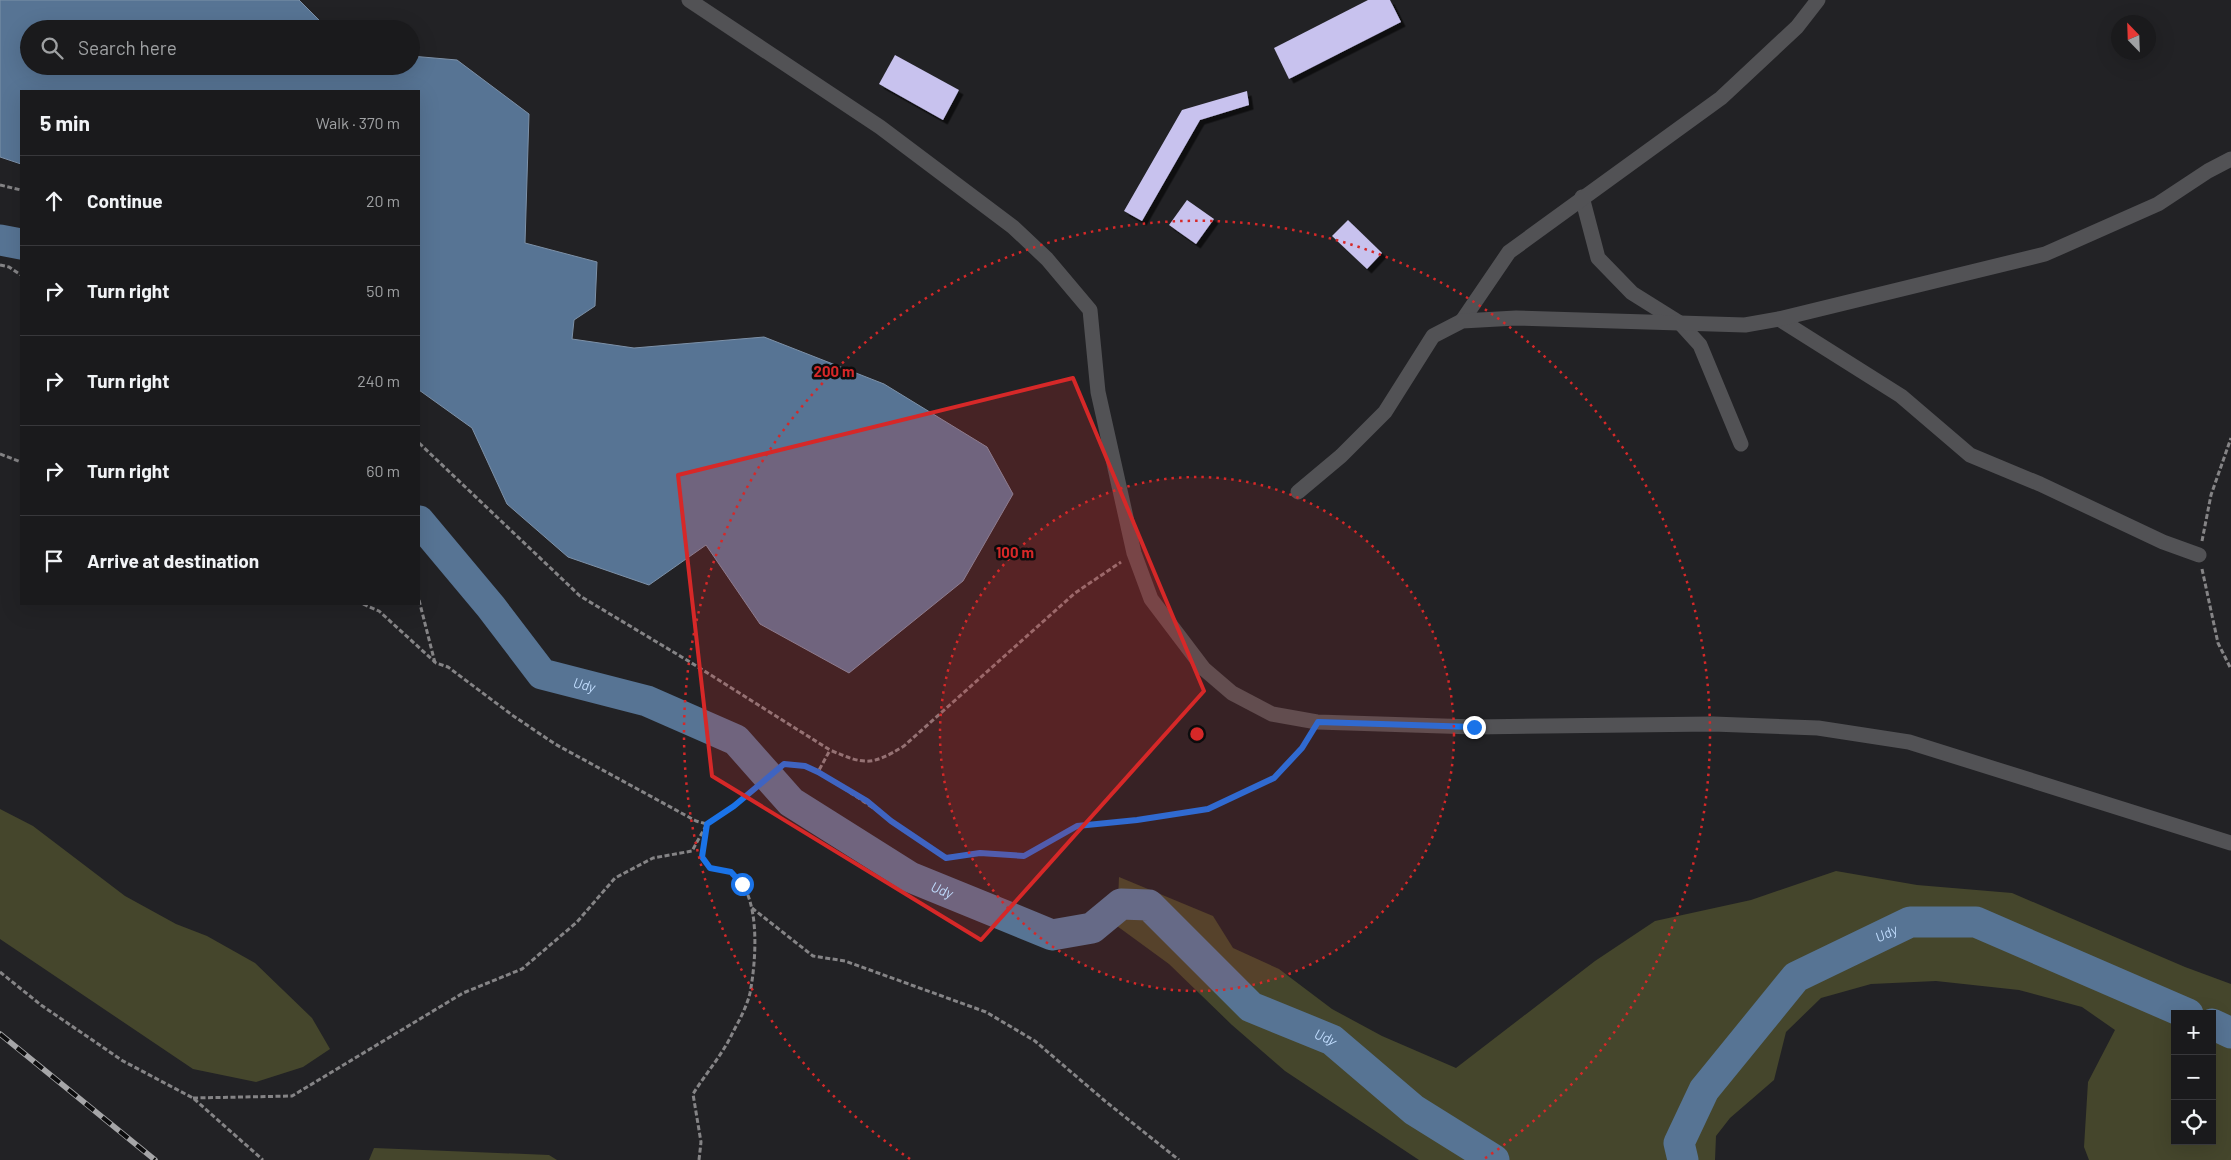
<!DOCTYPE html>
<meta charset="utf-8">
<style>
:root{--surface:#1a1a1c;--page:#232325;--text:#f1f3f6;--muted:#9fa1a3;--line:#38383b}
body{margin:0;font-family:Barlow,sans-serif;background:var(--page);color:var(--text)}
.controls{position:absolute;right:15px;bottom:15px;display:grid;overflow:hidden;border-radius:0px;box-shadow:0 5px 20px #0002}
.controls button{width:45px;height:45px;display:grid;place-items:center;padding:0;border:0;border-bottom:1px solid var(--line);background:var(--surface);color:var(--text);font:25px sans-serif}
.compass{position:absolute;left:2111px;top:15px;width:45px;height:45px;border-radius:50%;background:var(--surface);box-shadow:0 5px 20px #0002;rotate:337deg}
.stop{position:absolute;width:15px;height:15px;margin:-11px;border:4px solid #1a73e8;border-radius:50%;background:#fff}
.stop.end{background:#1a73e8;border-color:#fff;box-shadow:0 1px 5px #0008}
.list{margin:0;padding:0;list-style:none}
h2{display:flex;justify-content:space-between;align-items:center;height:65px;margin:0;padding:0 20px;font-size:21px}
h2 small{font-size:16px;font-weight:400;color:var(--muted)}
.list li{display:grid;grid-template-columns:32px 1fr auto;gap:15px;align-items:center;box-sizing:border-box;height:90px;padding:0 20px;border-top:1px solid var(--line)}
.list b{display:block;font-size:19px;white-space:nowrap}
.list em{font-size:16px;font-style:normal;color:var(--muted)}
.icon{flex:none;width:28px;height:28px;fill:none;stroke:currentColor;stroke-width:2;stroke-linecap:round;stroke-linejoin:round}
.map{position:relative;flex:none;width:2231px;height:1160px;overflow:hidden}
.search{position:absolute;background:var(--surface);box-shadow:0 5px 20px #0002;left:20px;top:20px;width:400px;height:55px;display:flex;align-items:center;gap:12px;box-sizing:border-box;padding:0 18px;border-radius:28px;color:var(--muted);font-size:19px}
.panel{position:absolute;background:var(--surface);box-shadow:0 5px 20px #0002;left:20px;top:90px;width:400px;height:515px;border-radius:0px}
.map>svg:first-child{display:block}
.green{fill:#45462c;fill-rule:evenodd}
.water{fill:#577494;stroke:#7d91a8}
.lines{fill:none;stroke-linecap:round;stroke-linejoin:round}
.river{stroke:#577494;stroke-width:31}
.building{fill:#c8c2ee;filter:url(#shadow)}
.path{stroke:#858486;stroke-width:3;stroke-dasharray:5 2.5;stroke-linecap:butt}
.minor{stroke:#525255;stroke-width:15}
.rail-casing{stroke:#a6a6a8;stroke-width:5.5}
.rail{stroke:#0c0c0d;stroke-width:4;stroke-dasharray:11;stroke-linecap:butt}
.route{stroke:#1a73e8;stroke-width:6}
.marked{fill:#d62828;fill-opacity:0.2;stroke:#d62828;stroke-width:4;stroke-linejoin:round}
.ring{fill:none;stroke:#d62828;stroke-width:2.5;stroke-dasharray:2.5 5}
.labels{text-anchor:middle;stroke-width:5;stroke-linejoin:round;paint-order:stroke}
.water-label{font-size:14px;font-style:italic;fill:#c0dcfd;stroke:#0c0c0d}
.centre{fill:#d62828;stroke:#0c0c0d;stroke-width:2.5}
.ring-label{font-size:15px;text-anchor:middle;font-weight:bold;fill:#d62828;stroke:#0c0c0d;stroke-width:5;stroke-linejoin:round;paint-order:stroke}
</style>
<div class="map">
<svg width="2231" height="1160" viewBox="0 0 2231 1160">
<defs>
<filter id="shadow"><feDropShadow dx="4.5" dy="4.5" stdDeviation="0" flood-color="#0009"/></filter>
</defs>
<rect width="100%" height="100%" fill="#222225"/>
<g class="green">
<path d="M 0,809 L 33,826 L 125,896 L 176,924 L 207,936 L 255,963 L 312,1018 L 330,1049 L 303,1067 L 256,1082 L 193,1069 L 0,939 Z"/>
<path d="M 1836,871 L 1917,885 L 2012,893 L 2185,967 L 2231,984 L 2231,1160 L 2089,1160 L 2084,1147 L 2088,1082 L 2115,1030 L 2082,1007 L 2019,990 L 1936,981 L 1871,984 L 1821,998 L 1786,1032 L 1774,1080 L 1730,1118 L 1716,1136 L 1715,1160 L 1419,1160 L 1285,1071 L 1232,1025 L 1169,964 L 1117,926 L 1119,877 L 1213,916 L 1233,948 L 1279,969 L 1332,1009 L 1382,1036 L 1456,1068 L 1595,961 L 1655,921 L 1751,900 ZM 2175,1014 L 2212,1014 L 2212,1141 L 2175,1141 Z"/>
<path d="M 374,1148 L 549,1155 L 557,1160 L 369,1160 Z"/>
</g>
<path class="water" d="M 0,0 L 299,0 L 328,29 L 29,29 L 29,66 L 411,66 L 411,56 L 457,60 L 529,114 L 525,243 L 597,262 L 595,306 L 574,320 L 572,339 L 634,348 L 764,337 L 884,384 L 987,447 L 1013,494 L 963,581 L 849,673 L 760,624 L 706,545 L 649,585 L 568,557 L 507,504 L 472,428 L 419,390 L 419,91 L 21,91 L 21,164 L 0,157 Z"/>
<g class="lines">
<g class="river">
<path d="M 0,240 L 21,244"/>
<path id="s1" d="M 419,521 L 491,607 L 542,674 L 647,701 L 736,740 L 791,802 L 910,877 L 1052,935 L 1092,928 L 1121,904 L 1149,905 L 1251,1007 L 1332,1040 L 1414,1110 L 1494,1160"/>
<path d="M 2212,1024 L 2231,1033"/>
<path id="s2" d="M 1683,1160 L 1679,1143 L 1704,1090 L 1796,977 L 1910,922 L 1976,922 L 2188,1014"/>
</g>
</g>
<g class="building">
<path d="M 1368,0 L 1390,0 L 1401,22 L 1289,79 L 1274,48 Z"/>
<path d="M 895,55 L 959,90 L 943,120 L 879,84 Z"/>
<path d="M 1247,91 L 1249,105 L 1200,120 L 1142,221 L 1124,211 L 1182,110 Z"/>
<path d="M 1187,200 L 1214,219 L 1196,244 L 1169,225 Z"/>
<path d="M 1348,220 L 1382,253 L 1367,269 L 1332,236 Z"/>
</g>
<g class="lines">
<g class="path">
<path d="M 0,185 L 21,190"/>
<path d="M 0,265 L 9,267 L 21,275"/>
<path d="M 419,443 L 580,596 L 690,662 L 830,750 C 865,765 871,766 904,746 L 1075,593 L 1121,562"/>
<path d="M 0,454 L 21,462"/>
<path d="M 2202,541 L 2211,495 L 2231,438"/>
<path d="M 2202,569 L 2218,643 L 2231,669"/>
<path d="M 419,600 L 435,663"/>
<path d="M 363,604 L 379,611 L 436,663 L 448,667 L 512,715 L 555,744 L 696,821 L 707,824"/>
<path d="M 818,772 C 862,799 903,829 946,858 L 980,853 L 1024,856 L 1077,826 L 1137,820 L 1208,809 L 1274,778 L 1302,749 L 1310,735"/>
<path d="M 752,908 L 813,956 L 845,961 L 986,1012 L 1035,1041 L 1105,1101 L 1179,1160"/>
<path d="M 0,972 L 41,1005 L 123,1061 L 193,1098 L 263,1160"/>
<path d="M 193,1098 L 292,1096 L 463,993 L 522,969 L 577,922 L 615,878 L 653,858 L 692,851 L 707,824 L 734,806 L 783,764 L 805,766 L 818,772 L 830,750"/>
<path d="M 699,1160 L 701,1142 L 693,1094 C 706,1073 723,1054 733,1032 C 739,1021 747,1006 750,993 C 756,962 762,894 732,873 C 727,869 716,869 710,868 L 702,857 L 707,827"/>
</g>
<g class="minor">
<path d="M 689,0 L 880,127 L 1013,227 L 1047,259 L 1090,310 L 1098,392 L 1134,553 L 1151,599 L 1204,669 L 1232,693 L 1272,714 L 1317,722 L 1474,727 L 1713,724 L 1818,728 L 1909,742 L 2231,843"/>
<path d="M 1582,197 L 1598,258 L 1632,293 L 1680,323 L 1700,345 L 1741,444"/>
<path d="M 1779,319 L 1901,396 L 1970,455 L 2040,484 L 2163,542 L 2199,555"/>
<path d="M 1462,321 L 1509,252 L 1721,98 L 1797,27 L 1818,0"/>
<path d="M 1298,492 L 1341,456 L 1385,412 L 1433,336 L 1462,321 L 1516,318 L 1745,325 L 1779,319 L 2045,254 L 2158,204 L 2208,171 L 2231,159"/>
</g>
<defs>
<path id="rail" d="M 0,1034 L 155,1160"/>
</defs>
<use href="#rail" class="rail-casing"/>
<use href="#rail" class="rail"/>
</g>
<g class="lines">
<path class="route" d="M 742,884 L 731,872 L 710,868 L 702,857 L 707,824 L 734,806 L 784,764 L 805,766 L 818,772 L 867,801 L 891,821 L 946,858 L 980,853 L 1024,856 L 1077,826 L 1137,820 L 1208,809 L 1274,778 L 1302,748 L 1318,722 L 1474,727"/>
</g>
<path class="marked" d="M 1073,378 L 1204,691 L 981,940 L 712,776 L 678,475 Z"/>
<circle cx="1197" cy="734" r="257" fill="#d62828" fill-opacity=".12"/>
<g class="ring">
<circle cx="1197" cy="734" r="257"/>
<path d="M910 1159A513 513 0 1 1 1484 1159"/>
</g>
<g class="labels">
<g class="water-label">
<text dy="5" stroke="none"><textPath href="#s1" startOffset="240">Udy</textPath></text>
<text dy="5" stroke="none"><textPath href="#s1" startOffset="660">Udy</textPath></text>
<text dy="5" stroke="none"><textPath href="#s2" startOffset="322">Udy</textPath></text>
<text dy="5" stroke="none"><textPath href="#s1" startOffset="1110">Udy</textPath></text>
</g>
</g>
<circle cx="1197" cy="734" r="8" class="centre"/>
<g class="ring-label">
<text x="834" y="377">200 m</text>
<text x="1015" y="558">100 m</text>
</g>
</svg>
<div class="controls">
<button>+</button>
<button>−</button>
<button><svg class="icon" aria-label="locate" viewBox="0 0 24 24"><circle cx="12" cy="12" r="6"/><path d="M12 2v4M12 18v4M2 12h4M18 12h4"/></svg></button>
</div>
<svg class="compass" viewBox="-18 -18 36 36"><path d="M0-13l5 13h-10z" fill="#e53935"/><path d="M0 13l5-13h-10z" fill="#9fa1a3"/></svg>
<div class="stop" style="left:742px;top:884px"></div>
<div class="stop end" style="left:1474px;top:727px"></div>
<div class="search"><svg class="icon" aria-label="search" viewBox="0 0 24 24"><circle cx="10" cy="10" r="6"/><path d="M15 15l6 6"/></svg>Search here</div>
<section class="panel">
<h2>5 min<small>Walk · 370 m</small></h2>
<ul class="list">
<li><svg class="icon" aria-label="ahead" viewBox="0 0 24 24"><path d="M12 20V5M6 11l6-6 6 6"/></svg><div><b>Continue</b></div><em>20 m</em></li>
<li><svg class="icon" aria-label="right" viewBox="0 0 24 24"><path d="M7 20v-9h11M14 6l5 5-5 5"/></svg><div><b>Turn right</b></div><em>50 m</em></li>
<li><svg class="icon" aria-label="right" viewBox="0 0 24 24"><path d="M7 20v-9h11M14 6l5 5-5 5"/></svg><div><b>Turn right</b></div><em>240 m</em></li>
<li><svg class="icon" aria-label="right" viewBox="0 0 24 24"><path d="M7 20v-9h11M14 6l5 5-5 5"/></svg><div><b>Turn right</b></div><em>60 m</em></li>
<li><svg class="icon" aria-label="arrive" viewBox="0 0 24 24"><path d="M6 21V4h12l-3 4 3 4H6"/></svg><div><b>Arrive at destination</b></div></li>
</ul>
</section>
</div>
